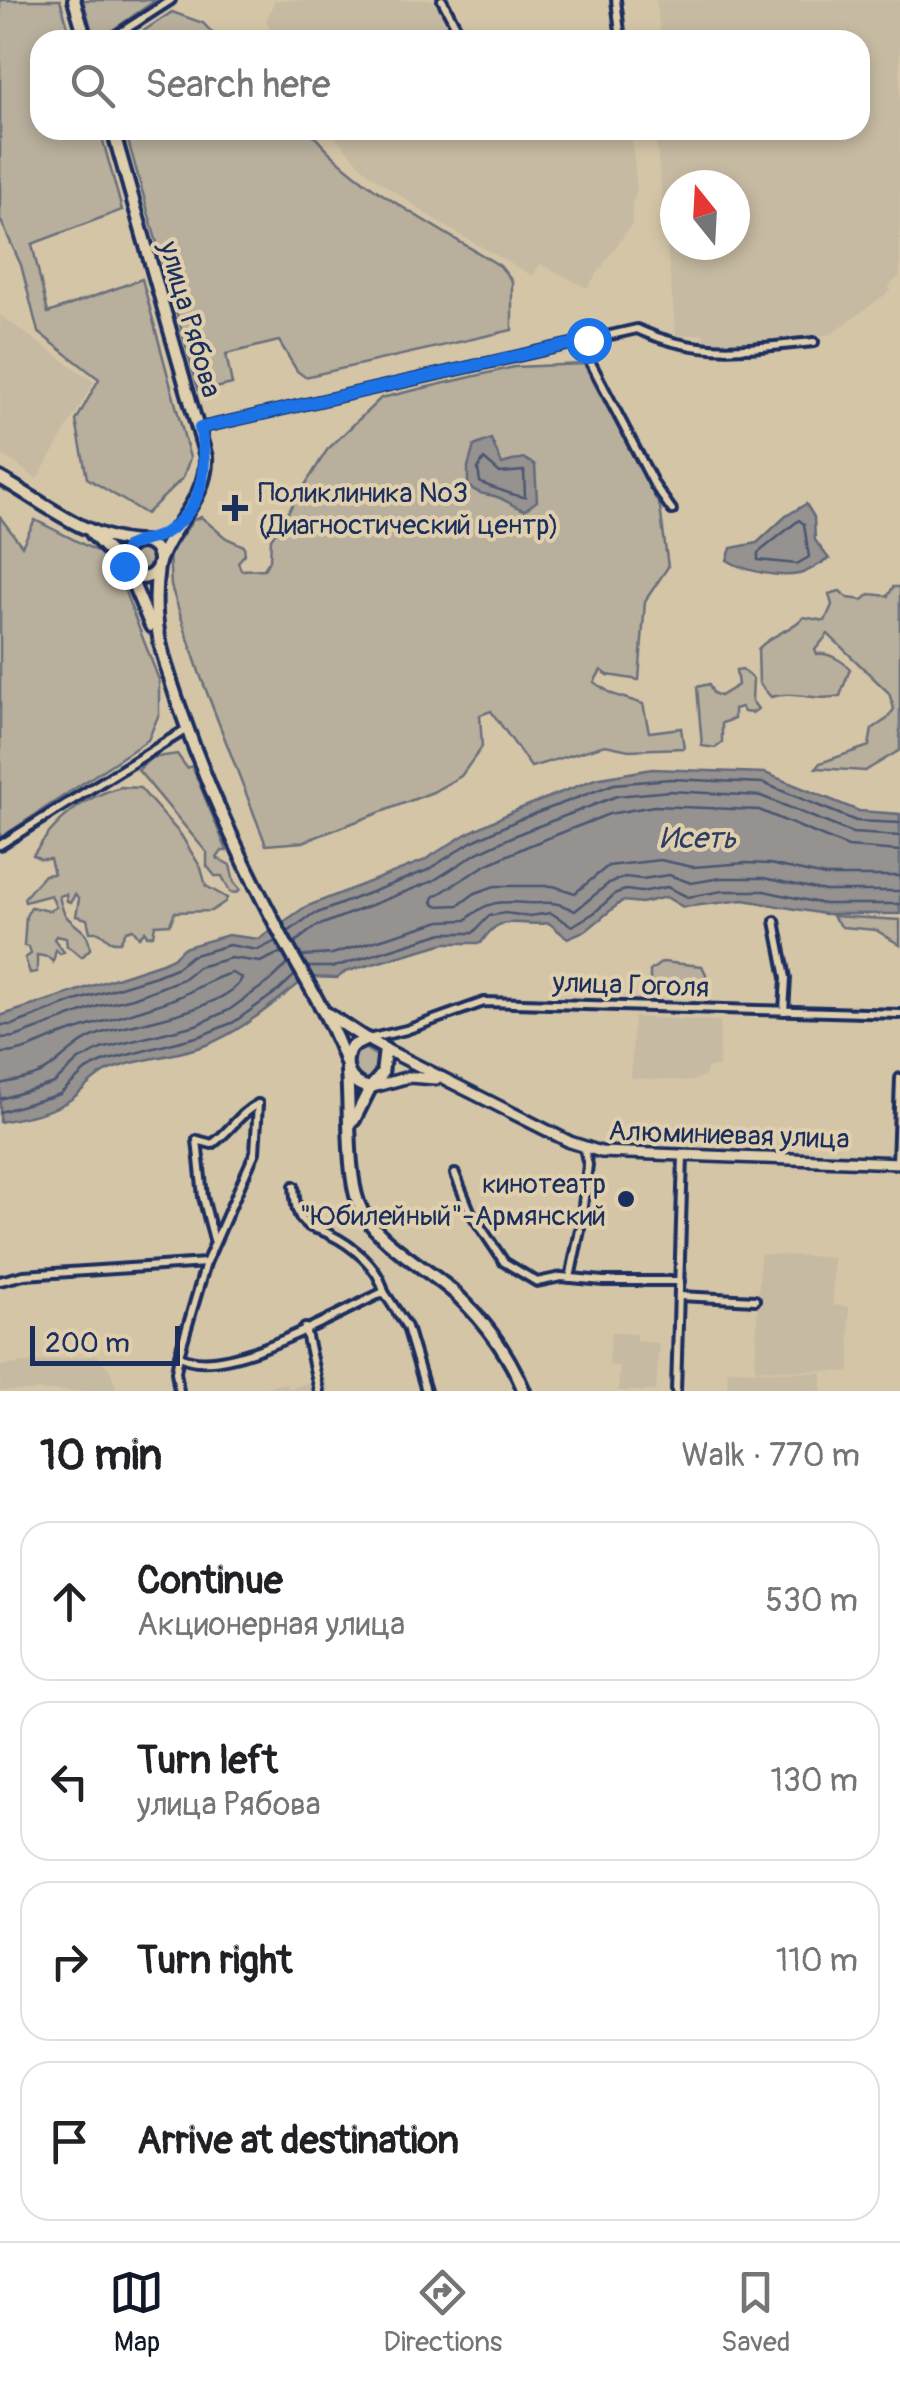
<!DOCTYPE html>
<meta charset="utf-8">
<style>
:root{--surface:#fff;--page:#f2f2f2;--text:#202124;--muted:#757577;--line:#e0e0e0;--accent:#111827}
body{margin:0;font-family:Pangolin,sans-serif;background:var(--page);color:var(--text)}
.compass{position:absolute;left:660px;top:170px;width:90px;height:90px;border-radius:50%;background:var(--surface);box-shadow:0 5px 15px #0003;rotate:342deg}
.scale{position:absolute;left:30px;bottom:25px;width:150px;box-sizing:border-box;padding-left:10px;border:5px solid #1b2f5e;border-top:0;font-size:28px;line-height:35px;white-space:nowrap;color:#1b2f5e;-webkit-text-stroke:8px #e0cfac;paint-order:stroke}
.stop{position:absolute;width:30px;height:30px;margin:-22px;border:8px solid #1a73e8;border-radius:50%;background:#fff}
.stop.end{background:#1a73e8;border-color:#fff;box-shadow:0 2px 10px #0008}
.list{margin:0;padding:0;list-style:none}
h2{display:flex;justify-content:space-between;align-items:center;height:130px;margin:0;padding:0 40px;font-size:42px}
h2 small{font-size:32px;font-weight:400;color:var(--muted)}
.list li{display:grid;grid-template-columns:65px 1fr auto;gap:30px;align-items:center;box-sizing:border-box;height:160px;margin:0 20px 20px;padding:0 20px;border:2px solid var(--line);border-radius:30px}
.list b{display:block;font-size:38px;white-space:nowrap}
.list p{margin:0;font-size:32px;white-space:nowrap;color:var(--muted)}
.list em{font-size:32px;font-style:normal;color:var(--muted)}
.icon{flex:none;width:55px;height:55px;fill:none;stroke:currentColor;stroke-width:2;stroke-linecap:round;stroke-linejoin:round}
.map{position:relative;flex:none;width:900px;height:1391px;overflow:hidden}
.search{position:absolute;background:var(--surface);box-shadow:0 5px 15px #0003;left:30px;right:30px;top:30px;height:110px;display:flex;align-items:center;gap:25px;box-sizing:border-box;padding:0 35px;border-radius:30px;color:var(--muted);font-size:38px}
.sheet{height:850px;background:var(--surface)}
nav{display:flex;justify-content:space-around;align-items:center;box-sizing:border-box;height:140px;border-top:2px solid var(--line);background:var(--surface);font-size:28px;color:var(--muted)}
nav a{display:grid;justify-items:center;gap:5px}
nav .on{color:var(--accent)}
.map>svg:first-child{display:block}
.built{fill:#c6baa2;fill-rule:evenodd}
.green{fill:#b8af9c;stroke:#6a6f7d;stroke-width:2.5}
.water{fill:#95928f;stroke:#646a7b;stroke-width:2.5}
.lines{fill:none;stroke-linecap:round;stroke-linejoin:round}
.shore{stroke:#4c5772;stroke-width:2.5}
.street-casing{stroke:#1b2f5e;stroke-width:14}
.secondary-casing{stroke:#1b2f5e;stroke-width:16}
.primary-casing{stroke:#1b2f5e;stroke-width:18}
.street{stroke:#e0cfac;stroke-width:6}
.secondary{stroke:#e0cfac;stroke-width:9}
.primary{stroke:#e0cfac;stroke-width:10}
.route{stroke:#1a73e8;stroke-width:12}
.poi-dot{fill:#1b2f5e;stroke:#e0cfac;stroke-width:4}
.labels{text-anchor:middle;stroke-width:8;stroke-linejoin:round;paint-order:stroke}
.street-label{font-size:28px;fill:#1b2f5e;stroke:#e0cfac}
.poi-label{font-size:28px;fill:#1b2f5e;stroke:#e0cfac;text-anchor:start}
.water-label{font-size:30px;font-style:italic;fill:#2d3e65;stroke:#e0cfac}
</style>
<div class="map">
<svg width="900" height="1391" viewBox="0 0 900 1391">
<rect width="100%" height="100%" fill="#d4c5a7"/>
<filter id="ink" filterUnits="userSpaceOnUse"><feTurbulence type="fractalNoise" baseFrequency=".01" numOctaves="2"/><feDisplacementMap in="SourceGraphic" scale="20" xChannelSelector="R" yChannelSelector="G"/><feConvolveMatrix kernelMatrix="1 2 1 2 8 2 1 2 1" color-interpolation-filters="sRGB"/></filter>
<g filter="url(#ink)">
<g class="built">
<path d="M 275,0 L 435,0 L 454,40 L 268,40 L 265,36 L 272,33 L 266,20 Z"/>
<path d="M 656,0 L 900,0 L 900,276 L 889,286 L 890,291 L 831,334 L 733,345 L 704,339 L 703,334 L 676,336 L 656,138 L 651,138 L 650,130 L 860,130 L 860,40 L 661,40 ZM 675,185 L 735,185 L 735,245 L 675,245 Z"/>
<path d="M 329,130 L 631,130 L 637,190 L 632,203 L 632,224 L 587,288 L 540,264 L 533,276 L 441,224 L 369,174 Z"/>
<path d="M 0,315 L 94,382 L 37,479 L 0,453 Z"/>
<path d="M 634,1017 L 720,1021 L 719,1067 L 707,1067 L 706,1075 L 693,1081 L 631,1078 Z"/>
<path d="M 760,1254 L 833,1257 L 833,1305 L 849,1307 L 850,1372 L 755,1369 Z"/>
<path d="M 611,1332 L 636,1334 L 636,1341 L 659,1343 L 656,1391 L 618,1391 L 620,1366 L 609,1365 Z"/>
<path d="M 97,1355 L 111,1372 L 117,1391 L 0,1391 L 0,1366 Z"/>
<path d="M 728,1370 L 822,1373 L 822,1391 L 727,1391 Z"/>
<path d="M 325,1378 L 330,1391 L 253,1390 L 285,1383 L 288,1389 Z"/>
</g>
<g class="green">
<path d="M 0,0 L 60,0 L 72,40 L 40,40 L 40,130 L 100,130 L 122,210 L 32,244 L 48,313 L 142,279 L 190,458 L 183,478 L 146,514 L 87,478 L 76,421 L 99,379 L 38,332 L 21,265 L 0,219 Z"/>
<path d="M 83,0 L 156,0 L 104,36 L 93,35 Z"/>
<path d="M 172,12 L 203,23 L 219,40 L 130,40 Z"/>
<path d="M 125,130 L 310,130 C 348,183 443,230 500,266 L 512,281 L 512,330 L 305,377 L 297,371 L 279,341 L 226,354 L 232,384 L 199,392 Z"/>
<path d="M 584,364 L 660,507 L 668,567 L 645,601 L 639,680 L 608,675 L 601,670 L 594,682 L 612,694 L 643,704 L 649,732 L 681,728 L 684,748 L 629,750 L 605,745 L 531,767 L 491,711 L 480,715 L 482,747 L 461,776 L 433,792 L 303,842 L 266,845 L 199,672 L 171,586 L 169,554 L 193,520 L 201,517 L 226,538 L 244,546 L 245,554 L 238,562 L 241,570 L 264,569 L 270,560 L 271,539 L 327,450 L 381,398 L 514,367 Z"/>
<path d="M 0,517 L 22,546 L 35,520 L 102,554 L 120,579 L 159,680 L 159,714 L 148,740 L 0,838 Z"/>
<circle cx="140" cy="560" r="15"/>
<path d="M 893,587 L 900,587 L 900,750 L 865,771 L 816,768 L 820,763 L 869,746 L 872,729 L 887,719 L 894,709 L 889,693 L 828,634 L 815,650 L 817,654 C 828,652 843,661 850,669 L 840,696 C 814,702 797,690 771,697 L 759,683 L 758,649 C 772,634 790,631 804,617 L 825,621 L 832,605 L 829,594 L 840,591 L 848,598 L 863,600 L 870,594 L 888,596 Z"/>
<path d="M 742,669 L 753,679 L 752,701 L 758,709 L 752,713 L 744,712 L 741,707 L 734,709 L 734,719 L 722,723 L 722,743 L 715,748 L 702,746 L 697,687 L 709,684 L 713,693 L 720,696 L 738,685 L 736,670 Z"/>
<path d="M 177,754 L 187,768 L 192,766 L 227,851 L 222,851 L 217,858 L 230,865 L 234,882 L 240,889 L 237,893 L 230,892 L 222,876 L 215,876 L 207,866 L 207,853 L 138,770 L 151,758 Z"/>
<path d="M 121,787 L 140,788 L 181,835 L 201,868 L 206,886 L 227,898 L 225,902 L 211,911 L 175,912 L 170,924 L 155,925 L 153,935 L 147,936 L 145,931 L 139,937 L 133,929 L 126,931 L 120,942 C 107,943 108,937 99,932 L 90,932 L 87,919 L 76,916 L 79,899 L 75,894 L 71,902 L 67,901 L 66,894 L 59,896 C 61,904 63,915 70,920 C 81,931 89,931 90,949 L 82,957 L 67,946 L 66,938 L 56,936 L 54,939 L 64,952 L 60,954 L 56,950 L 53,962 L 48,957 L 37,955 L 37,972 L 30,973 L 25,958 L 31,954 L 29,947 L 24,946 L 26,916 L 31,907 L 49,911 L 56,907 L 51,895 L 25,902 L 24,898 L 44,875 L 54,874 L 50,859 L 41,859 L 33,855 C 55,821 82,797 121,787 Z"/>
<path d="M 832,916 L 900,920 L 900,945 L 876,930 L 842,927 Z"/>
<path d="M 662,962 L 702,966 L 706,974 L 705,984 C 692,995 661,994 650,981 L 650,971 Z"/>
<path d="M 361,1046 L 380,1058 L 378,1071 L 369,1081 L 360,1081 L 352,1070 L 352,1057 Z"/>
</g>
<g class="water">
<path d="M 491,439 L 502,464 L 523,458 L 535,465 L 537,501 L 525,510 C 514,507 509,502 500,498 C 486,492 485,498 468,486 L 468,467 L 474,446 Z"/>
<path d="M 806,504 L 814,517 L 815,540 L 829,559 C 820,563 809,572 799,574 C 778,578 744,571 727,560 L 731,548 L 757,543 L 786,516 Z"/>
<path d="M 652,769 L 765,773 L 859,811 L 900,814 L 900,914 L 824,914 L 744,900 L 683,907 L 666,897 L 642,903 L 622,901 L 587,930 L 567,938 L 549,923 C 513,928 503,910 481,943 L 445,943 L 345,972 L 337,978 L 308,977 C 274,1002 246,1029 206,1045 C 175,1057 140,1058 109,1070 C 94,1076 86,1088 73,1098 C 52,1113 24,1117 0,1122 L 0,1016 L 162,963 L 173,958 L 183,948 L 228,935 L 259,939 L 305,907 L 423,861 L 466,834 L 514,811 L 595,779 Z"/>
</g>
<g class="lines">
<g class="shore">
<path d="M 484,459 L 500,473 L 524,471 L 525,497 C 522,498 484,485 480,482 L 478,469 Z"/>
<path d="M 799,520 L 804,524 L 809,557 L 797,564 L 758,560 L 758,553 Z"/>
<path d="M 900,851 L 848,847 L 759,810 L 654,806 L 609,814 L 528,846 L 484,866 L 434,897 L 432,902 L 436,906 L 459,905 L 475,893 L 495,886 L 553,886 L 575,893 L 608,866 L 660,860 L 693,867 L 746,863 L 770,864 L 825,876 L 900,876"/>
<path d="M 288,932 L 310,916 L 428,870 L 471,842 L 518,820 L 614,784 L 670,779 L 763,783 L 856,821 L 900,823"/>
<path d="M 294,943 L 315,927 L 433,881 L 477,853 L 523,832 L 617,796 L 670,791 L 761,796 L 852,833 L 900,836"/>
<path d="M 301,956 L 332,954 L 441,921 L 466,920 C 486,901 499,901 527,903 C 551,904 550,899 575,911 L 609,883 L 625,877 L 642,879 L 669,875 L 691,883 L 721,878 L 764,878 L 825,891 L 900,891"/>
<path d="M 307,967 L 334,967 L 443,933 L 473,933 L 489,916 L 504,913 L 529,916 L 551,913 L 572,926 L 594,913 L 616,893 L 626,890 L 641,892 L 667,887 L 688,897 L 723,891 L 764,891 L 824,904 L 900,904"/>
<path d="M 0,1025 L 12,1025 L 72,1002 L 156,976 L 178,967 L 191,956 L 229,945 L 258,950 L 276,941"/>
<path d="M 0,1038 L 15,1037 L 99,1006 L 133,998 L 183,979 L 198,967 L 231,958 L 260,962 L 282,952"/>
<path d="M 0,1053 C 21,1054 39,1043 58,1036 C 97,1022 138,1013 176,998 C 196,990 211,978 232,973 L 242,978 C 230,1007 140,1023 109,1031 C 82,1038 72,1050 51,1067 C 38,1077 16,1080 0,1084"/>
<path d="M 0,1099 L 54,1083 L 79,1060 L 101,1049 L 196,1025 L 229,1010 L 271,980 L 288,964"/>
<path d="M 0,1112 L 60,1094 L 86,1070 L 105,1061 L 200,1036 L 234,1022 L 279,990 L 295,975"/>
</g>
<defs>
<g id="street">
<path d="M 442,0 L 463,40"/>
<path d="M 616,0 L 621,40"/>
<path d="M 109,40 L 171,0"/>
<path d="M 580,342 L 655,486 L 672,510"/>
<path d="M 200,428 L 637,329 C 700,358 748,348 814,342"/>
<path d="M 0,845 L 187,729"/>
<path d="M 775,921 L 786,978 L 784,1011"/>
<path d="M 368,1039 L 406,1030 L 484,1002 L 900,1014"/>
<path d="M 897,1163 L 900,1078"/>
<path d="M 455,1174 L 470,1211 L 504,1262 L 537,1282 L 561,1277 L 603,1281 L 680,1281"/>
<path d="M 294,1186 C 295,1198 295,1216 306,1224 C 312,1229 322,1230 329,1234 C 352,1245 379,1267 384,1292"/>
<path d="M 582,1214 L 588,1165 L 584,1148"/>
<path d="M 214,1240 L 203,1197 L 197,1140 L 212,1144 C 229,1133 239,1113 258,1104"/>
<path d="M 570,1278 L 580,1230"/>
<path d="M 0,1281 L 24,1275 L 206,1263"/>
<path d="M 680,1296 L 755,1300"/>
<path d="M 305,1328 L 319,1391"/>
<path d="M 179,1355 C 220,1383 341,1311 384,1292 L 407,1327 L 426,1391"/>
<path d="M 179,1391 L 176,1372 L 179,1355 L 206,1263 L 255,1152 L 258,1104"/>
<path d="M 676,1391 L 683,1156"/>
</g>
<g id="secondary">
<path d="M 385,1049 L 570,1142 L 601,1152 L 900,1163"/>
<path d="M 373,1087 L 409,1077 L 436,1079"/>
</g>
<g id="primary">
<path d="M 74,0 L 86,40"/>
<path d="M 113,130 L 206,457 C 208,498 171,525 159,562"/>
<path d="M 0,478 C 43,502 86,539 136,542"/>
<path d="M 92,534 L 122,565"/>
<circle cx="141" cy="560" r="18"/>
<path d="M 158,566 C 150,622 162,656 180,708 C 208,790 240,857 280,933 C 302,975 331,1018 346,1063"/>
<path d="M 129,574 L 151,626"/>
<path d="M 326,1013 L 366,1039"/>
<path d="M 367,1039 L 385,1049 L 382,1074 L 370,1088 C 349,1084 341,1066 351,1047 Z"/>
<path d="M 347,1071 C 350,1106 347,1172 358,1202 C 371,1241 429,1268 458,1296 C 487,1324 509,1354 524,1391"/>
<path d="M 354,1120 L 370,1088"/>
</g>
</defs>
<use href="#street" class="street-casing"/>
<use href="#secondary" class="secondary-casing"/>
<use href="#primary" class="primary-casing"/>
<use href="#street" class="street"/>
<use href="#secondary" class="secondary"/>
<use href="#primary" class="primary"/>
</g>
</g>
<g class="lines" filter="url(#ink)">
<path class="route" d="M 124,566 L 122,558 L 128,546 C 140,540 154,540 165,533 C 204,508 209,469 200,428 L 588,340"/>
</g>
<g class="poi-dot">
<path d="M230 493h10v10h10v10h-10v10h-10v-10h-10v-10h10z"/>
<circle cx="626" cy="1199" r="10"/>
</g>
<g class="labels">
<g class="street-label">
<text transform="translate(191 319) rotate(74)" y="10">улица Рябова</text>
<text transform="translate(631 984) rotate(2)" y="10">улица Гоголя</text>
<text transform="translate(729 1134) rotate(2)" y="10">Алюминиевая улица</text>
</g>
<g class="poi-label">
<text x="258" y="502">Поликлиника №3<tspan x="258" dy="32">(Диагностический центр)</tspan></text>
<text x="606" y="1193" text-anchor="end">кинотеатр<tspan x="606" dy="32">"Юбилейный"-Армянский</tspan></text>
</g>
<g class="water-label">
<text x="698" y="848">Исеть</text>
</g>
</g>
</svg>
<svg class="compass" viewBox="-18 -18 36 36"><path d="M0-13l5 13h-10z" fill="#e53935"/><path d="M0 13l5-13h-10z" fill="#757577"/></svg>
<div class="scale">200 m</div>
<div class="stop" style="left:588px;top:340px"></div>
<div class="stop end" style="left:124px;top:566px"></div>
<div class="search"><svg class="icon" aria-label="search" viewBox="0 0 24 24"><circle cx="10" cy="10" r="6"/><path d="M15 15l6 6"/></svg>Search here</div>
</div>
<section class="sheet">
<h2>10 min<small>Walk · 770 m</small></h2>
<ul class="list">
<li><svg class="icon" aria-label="ahead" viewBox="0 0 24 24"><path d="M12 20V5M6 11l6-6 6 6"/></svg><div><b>Continue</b><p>Акционерная улица</p></div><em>530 m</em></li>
<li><svg class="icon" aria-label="left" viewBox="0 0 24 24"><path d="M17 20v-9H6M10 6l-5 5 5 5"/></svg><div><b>Turn left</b><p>улица Рябова</p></div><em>130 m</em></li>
<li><svg class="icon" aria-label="right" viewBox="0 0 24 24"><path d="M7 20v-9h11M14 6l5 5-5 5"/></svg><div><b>Turn right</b></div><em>110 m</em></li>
<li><svg class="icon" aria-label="arrive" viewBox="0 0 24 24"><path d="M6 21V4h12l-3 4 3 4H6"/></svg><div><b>Arrive at destination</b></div></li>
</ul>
</section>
<nav>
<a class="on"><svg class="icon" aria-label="map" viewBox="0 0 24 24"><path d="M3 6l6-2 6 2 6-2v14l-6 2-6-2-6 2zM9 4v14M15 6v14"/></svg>Map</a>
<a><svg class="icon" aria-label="directions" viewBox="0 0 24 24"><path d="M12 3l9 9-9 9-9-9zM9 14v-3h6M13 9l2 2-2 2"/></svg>Directions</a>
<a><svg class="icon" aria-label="saved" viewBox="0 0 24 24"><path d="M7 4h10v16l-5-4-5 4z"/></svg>Saved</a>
</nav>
